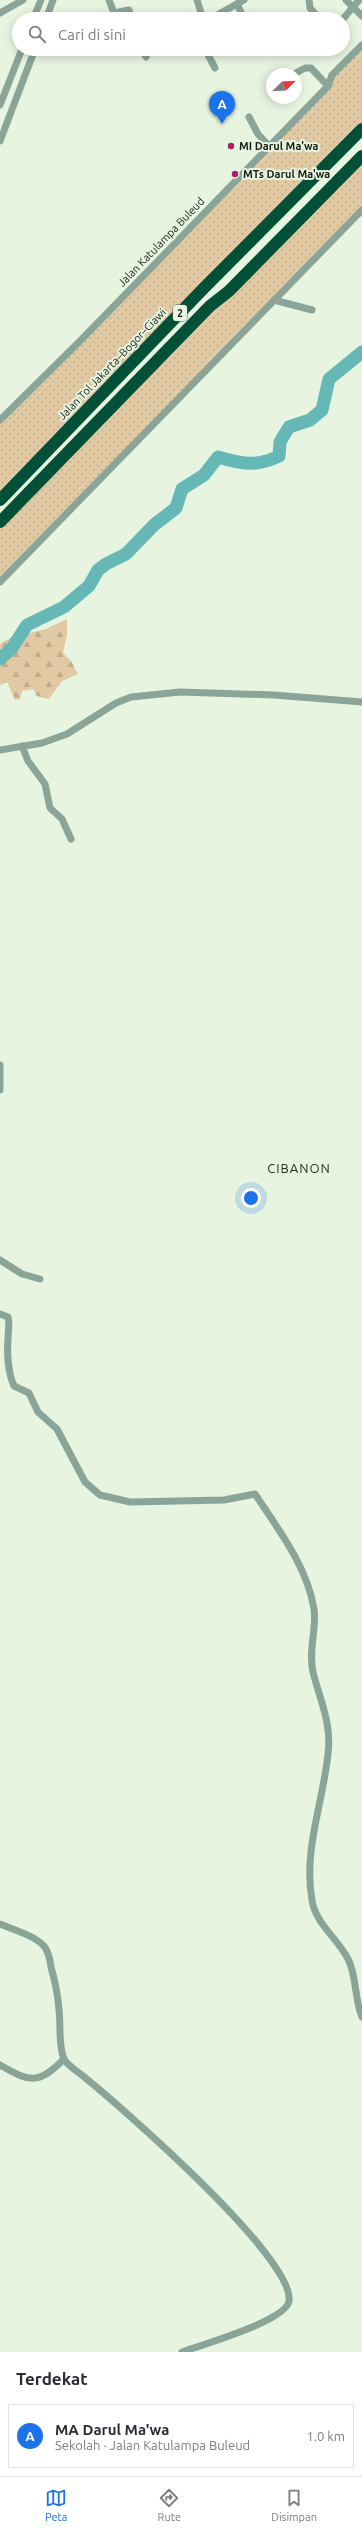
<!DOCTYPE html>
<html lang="id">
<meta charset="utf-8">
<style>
:root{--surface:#fff;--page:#f7f7f7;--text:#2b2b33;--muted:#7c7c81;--line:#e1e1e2;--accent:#1a73e8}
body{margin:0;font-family:Ubuntu,sans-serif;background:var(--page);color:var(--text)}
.compass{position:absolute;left:266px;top:68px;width:36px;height:36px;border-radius:50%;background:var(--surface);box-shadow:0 2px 10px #0003;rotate:66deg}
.you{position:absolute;left:251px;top:1198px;width:14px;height:14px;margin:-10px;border:3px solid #fff;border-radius:50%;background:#1a73e8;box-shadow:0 0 0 6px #1a73e833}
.badge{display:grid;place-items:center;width:26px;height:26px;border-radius:50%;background:var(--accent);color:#fff;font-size:13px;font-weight:700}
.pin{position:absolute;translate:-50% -33px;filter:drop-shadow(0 1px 2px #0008)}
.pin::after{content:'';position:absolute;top:21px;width:14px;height:12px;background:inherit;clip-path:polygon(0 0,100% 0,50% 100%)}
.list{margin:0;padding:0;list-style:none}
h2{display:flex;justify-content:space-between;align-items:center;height:52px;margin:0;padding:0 16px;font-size:17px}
h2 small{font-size:13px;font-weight:400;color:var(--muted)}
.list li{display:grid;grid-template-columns:26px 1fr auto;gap:12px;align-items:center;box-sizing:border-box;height:64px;margin:0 8px 8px;padding:0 8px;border:1px solid var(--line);border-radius:0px}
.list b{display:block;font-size:15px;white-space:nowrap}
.list p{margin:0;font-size:13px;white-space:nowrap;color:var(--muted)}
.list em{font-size:13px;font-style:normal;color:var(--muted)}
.icon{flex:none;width:22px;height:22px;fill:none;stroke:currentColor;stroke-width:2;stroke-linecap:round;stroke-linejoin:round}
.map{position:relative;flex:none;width:362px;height:2352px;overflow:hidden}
.search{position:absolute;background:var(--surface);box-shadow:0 2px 10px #0003;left:12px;right:12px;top:12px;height:44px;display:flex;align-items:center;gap:10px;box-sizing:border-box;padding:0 14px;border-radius:22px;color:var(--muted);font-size:15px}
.sheet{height:124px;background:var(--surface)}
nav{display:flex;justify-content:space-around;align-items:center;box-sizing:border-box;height:56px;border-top:1px solid var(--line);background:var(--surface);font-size:11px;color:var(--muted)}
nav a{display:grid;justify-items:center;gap:2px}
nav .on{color:var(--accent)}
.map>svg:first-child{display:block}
.grass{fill:url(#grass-dots)}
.forest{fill:url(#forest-firs)}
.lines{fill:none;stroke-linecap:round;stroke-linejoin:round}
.river{stroke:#66b8b6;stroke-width:13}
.minor{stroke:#8aa598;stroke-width:7}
.motorway{stroke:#025038;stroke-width:12}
.poi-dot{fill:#a8216a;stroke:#e7f5e0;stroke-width:1.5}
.labels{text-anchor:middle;stroke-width:4;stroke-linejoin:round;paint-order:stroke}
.shield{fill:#e7f5e0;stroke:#555d51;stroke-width:1}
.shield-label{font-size:10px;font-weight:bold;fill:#171c14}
.poi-label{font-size:11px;font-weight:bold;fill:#171c14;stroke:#e7f5e0;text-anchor:start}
.street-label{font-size:11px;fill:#171c14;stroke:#e7f5e0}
.quarter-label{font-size:13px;letter-spacing:1px;fill:#263120;stroke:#e7f5e0}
</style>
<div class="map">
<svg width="362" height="2352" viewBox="0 0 362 2352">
<defs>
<pattern id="grass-dots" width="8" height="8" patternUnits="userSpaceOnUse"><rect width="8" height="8" fill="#e1c9a4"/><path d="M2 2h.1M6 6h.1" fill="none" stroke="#c0ac8c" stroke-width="1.8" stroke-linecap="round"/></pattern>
<pattern id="forest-firs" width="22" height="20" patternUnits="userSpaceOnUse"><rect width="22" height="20" fill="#e1c9a4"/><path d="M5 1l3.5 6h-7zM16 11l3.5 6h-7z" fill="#c0ac8c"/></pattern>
</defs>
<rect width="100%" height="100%" fill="#e7f5e0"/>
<g class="grass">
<path d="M 362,44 L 362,129 L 0,500 L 0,419 L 328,86 L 332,75 Z"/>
<path d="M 362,161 L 362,208 L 0,582 L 0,522 Z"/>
</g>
<path class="forest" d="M 67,619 L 67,635 L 63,653 L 71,661 L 78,674 L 62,681 L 49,699 L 37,696 L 33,689 L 22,691 L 20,699 L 15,700 L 7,682 L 0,685 L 0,644 L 10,638 L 46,629 Z"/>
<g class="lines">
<path class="river" d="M 0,659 L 12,648 L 27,625 L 64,607 L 89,586 L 98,570 L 106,564 L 126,554 L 154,525 L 176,508 L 182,489 L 204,475 L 218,457 C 241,464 257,467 279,456 L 280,442 L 289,427 L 310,420 L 322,410 L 329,379 L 362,352"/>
<g class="minor">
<path d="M 109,0 L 114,13 L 129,10 L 132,19"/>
<path d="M 197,0 L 203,19"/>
<path d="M 309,0 L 310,8 L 320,19"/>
<path d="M 346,0 L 362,16"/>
<path d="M 237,4 L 244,19"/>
<path d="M 0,13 L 23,0"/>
<path d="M 33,19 L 41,0"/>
<path d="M 46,19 L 53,0"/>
<path d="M 210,19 L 244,0"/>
<path d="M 343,19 L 359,0"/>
<path d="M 141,49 L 146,57"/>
<path d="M 205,49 L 215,68"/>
<path d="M 296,73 L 305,68 L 311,68 L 328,86"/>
<path d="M 0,105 L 22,49"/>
<path d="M 249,117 L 258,134 L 270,147"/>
<path d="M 0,141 L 35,49"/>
<path d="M 274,300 L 312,310"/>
<path d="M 0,420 L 80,341 L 328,86 L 332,75 L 362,45"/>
<path d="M 0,582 L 362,210"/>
<path d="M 22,746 L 28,761 L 45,784 L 50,808 L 62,819 L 71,839"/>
<path d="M 0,750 L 42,743 L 67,734 L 116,703 L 131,697 L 180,692 L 274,695 L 362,702"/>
<path d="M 0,1065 L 0,1090"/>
<path d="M 0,1260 L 22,1274 L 40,1279"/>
<path d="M 0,1314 L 8,1317 C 10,1324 8,1331 8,1339 C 7,1353 8,1373 14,1386 L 29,1393 L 38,1412 L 57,1429 L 85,1482 L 100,1495 L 130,1502 L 224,1500 L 255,1494 C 278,1529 307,1566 314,1609 C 317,1629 308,1649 313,1672 C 320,1700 332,1724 328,1754 C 323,1803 303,1851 312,1900 C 315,1923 338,1939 348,1959 C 357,1976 354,1998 362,2017"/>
<path d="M 0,1924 C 14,1930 34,1935 44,1946 C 49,1952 50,1960 51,1967 C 55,1981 58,1995 59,2010 C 61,2025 58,2045 64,2059 C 68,2066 77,2071 83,2076 C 119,2105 295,2258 289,2301 C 286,2321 201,2345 182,2352"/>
<path d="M 0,2065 C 31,2083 39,2084 64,2059"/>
</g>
<g class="motorway">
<path d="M 0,500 L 202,290 L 362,129"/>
<path d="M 0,522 L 210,306 L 229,291 L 362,156"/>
</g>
</g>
<g class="poi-dot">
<circle cx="231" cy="146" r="4"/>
<circle cx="235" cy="174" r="4"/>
</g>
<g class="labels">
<rect class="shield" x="173" y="305" width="14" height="16" rx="3"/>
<g class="shield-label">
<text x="180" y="317">2</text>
</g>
<g class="poi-label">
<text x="239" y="150">MI Darul Ma'wa</text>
<text x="243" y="178">MTs Darul Ma'wa</text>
</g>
<g class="street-label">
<text transform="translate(161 242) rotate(-46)" y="4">Jalan Katulampa Buleud</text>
<text transform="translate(112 364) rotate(-46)" y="4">Jalan Tol Jakarta–Bogor–Ciawi</text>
</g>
<g class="quarter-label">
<text x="299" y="1173">CIBANON</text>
</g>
</g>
</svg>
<svg class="compass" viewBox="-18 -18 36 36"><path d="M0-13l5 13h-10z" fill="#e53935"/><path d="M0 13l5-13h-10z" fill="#7c7c81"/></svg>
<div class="you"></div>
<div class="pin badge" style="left:222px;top:124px">A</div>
<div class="search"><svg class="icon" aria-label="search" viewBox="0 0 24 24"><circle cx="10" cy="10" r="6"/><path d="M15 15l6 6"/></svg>Cari di sini</div>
</div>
<section class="sheet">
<h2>Terdekat<small></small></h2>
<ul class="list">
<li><span class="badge">A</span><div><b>MA Darul Ma'wa</b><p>Sekolah · Jalan Katulampa Buleud</p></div><em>1.0 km</em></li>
</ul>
</section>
<nav>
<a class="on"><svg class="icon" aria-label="map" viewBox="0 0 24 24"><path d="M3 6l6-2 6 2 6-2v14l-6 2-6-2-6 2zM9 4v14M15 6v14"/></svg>Peta</a>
<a><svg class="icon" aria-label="directions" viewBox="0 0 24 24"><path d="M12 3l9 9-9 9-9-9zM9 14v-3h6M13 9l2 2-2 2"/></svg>Rute</a>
<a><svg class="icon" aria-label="saved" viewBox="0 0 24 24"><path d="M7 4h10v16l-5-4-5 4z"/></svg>Disimpan</a>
</nav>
